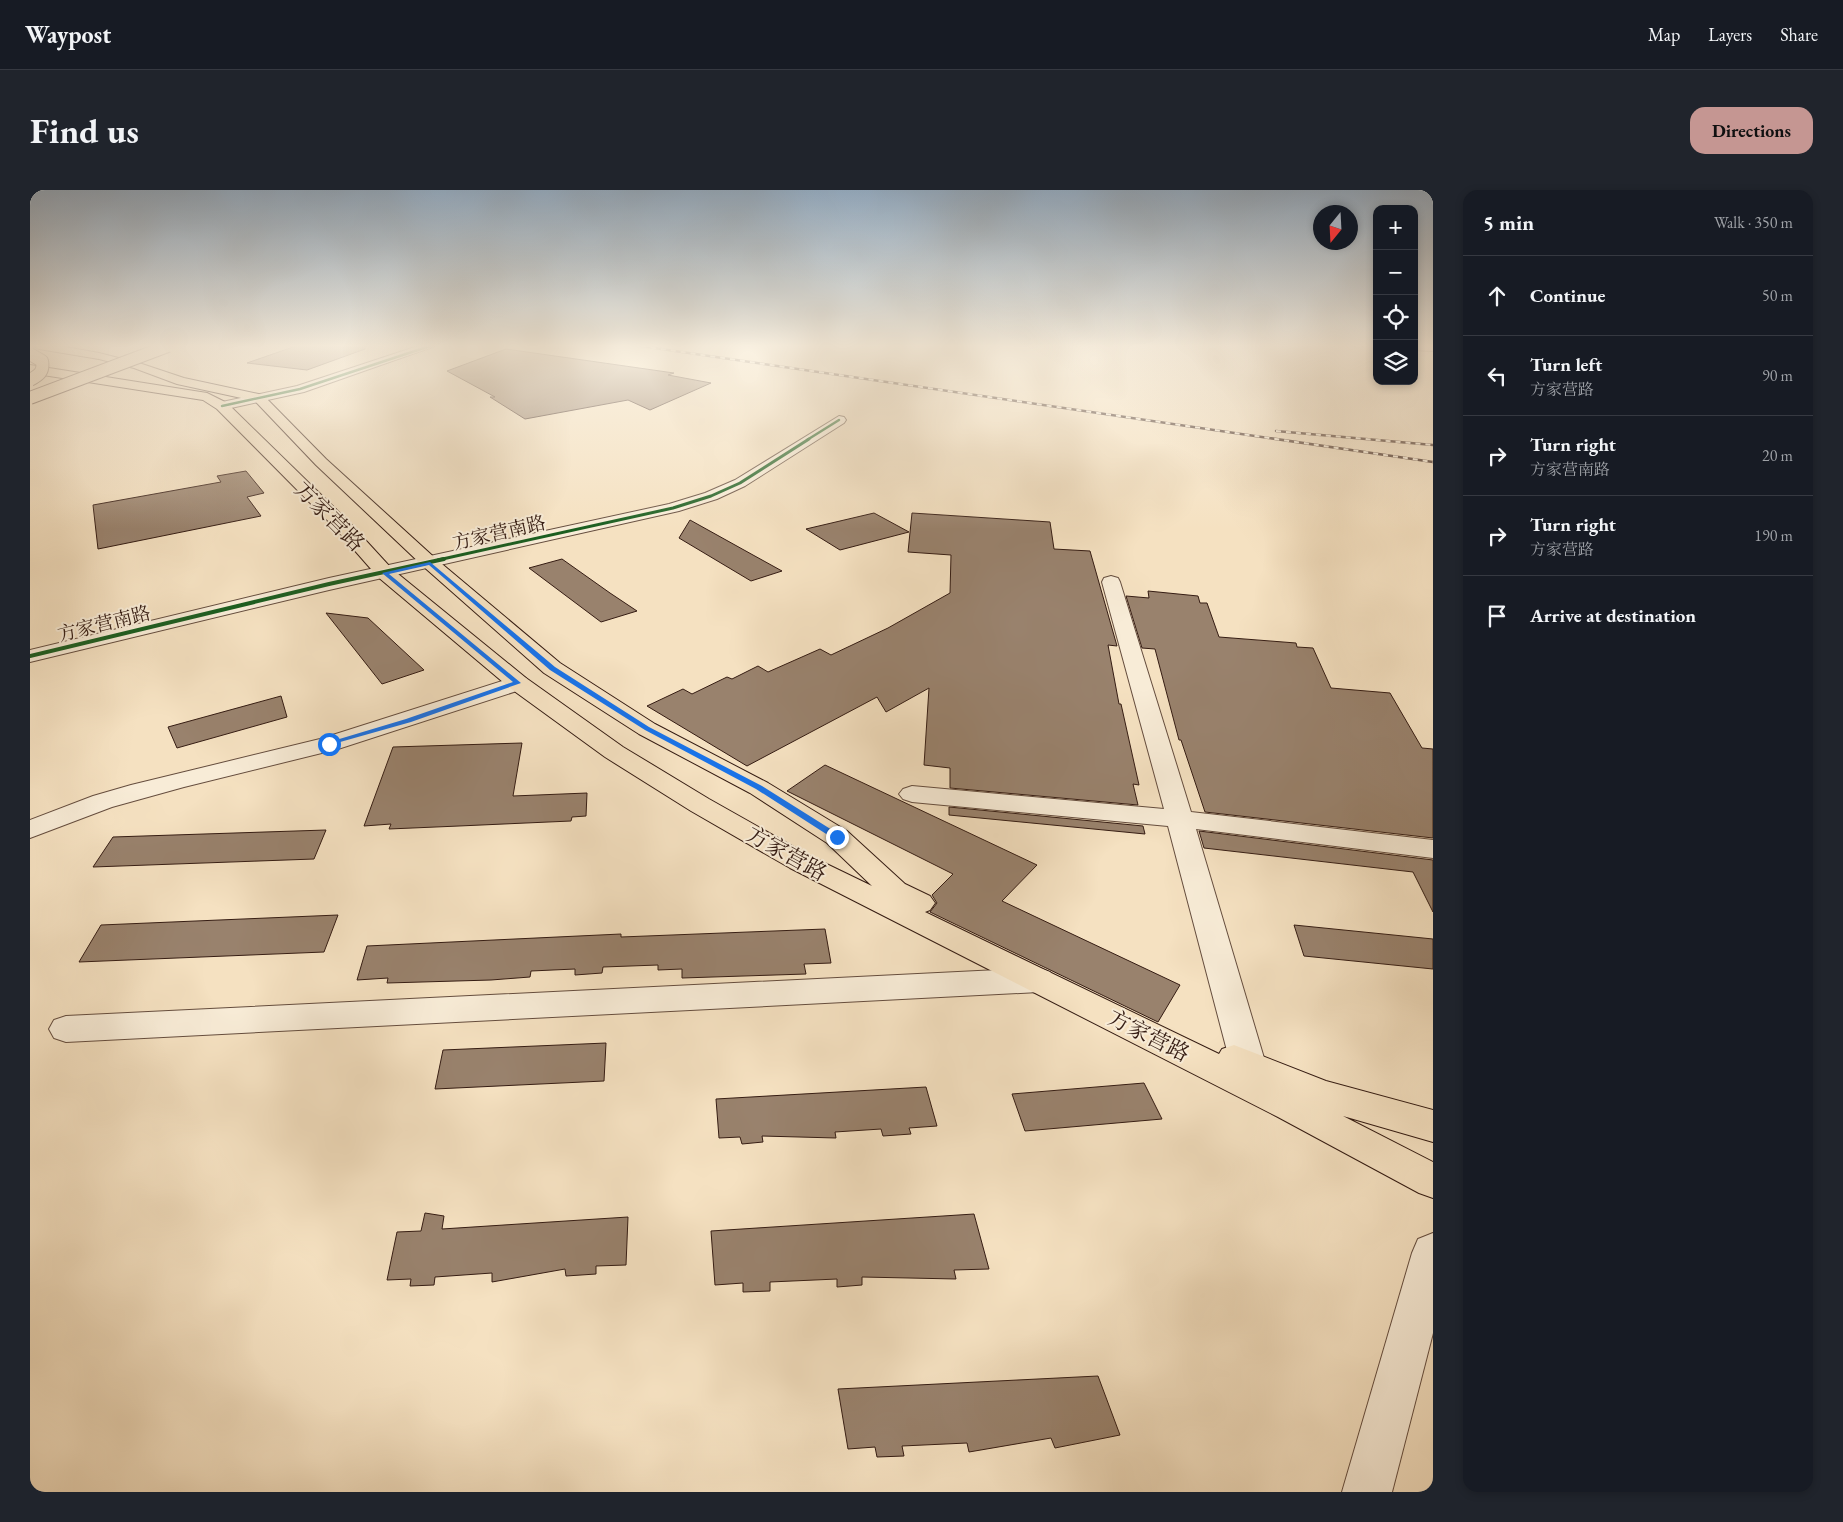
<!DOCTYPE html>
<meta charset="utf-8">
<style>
:root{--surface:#171b24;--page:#20242c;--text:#f1f3f6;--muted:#9ea1a6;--line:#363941;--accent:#c59692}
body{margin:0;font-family:"EB Garamond","Noto Serif SC",serif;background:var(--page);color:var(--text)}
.controls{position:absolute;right:15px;top:15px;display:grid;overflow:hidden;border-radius:10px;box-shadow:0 2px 8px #0003}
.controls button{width:45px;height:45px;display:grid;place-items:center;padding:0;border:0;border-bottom:1px solid var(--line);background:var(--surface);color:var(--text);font:25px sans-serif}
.compass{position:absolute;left:1283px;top:15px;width:45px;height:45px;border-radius:50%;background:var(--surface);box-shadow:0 2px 8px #0003;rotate:198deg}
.stop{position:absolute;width:15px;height:15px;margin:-11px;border:4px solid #1a73e8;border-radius:50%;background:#fff}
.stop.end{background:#1a73e8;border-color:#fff;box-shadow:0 1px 5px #0008}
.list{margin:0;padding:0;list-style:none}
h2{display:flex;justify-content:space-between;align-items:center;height:65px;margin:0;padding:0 20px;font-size:21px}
h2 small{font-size:16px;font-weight:400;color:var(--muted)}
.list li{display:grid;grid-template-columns:32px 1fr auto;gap:15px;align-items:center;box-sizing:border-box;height:80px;padding:0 20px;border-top:1px solid var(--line)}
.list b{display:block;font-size:19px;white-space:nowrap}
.list p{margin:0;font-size:16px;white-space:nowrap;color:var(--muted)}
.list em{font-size:16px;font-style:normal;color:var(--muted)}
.icon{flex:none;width:28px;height:28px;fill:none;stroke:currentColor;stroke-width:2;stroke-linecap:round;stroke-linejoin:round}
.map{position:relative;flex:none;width:1403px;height:1302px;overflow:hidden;border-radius:15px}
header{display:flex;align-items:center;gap:30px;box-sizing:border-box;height:70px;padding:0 25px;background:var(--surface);border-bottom:1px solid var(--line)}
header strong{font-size:24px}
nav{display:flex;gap:28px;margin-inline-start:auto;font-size:18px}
.intro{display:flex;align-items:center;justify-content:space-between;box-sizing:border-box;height:120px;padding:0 30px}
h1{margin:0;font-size:35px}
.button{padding:12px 22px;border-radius:15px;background:var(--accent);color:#111;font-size:18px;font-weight:700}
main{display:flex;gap:30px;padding:0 30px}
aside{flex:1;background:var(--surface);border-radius:15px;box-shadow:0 2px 8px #0003}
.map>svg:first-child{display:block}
.building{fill:#99826d;stroke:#351c13}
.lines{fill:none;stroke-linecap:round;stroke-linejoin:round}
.minor-casing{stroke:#654d3e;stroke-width:2}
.major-casing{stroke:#351c13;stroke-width:2}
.minor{fill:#f8ecd7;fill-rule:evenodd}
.major{fill:#f5e1c1;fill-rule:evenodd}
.rail-casing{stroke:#351c13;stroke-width:2.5}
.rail{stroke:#f8ecd7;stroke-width:2;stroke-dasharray:5;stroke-linecap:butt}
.highway-bridge-casing{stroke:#351c13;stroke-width:14;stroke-linecap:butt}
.highway-bridge{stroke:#f5e1c1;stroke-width:12}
.cycleway-far2-casing{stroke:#f8ecd7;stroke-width:4}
.cycleway-far1-casing{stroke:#f8ecd7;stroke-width:5}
.cycleway-casing{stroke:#f8ecd7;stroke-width:6}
.cycleway-far2{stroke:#1b5e20;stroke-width:2.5}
.cycleway-far1{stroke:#1b5e20;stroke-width:3}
.cycleway{stroke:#1b5e20;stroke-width:4}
.route{fill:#1a73e8}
.labels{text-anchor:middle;stroke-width:4;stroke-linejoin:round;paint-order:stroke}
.far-street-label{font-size:19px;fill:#351c13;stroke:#f8ecd7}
.street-label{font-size:22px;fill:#351c13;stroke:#f8ecd7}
</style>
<header>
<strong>Waypost</strong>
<nav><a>Map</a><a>Layers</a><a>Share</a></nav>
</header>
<div class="intro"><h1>Find us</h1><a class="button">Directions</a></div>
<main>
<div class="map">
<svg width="1403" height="1302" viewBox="0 0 1403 1302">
<rect width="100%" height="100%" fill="#f5e1c1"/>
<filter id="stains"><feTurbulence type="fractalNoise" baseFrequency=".004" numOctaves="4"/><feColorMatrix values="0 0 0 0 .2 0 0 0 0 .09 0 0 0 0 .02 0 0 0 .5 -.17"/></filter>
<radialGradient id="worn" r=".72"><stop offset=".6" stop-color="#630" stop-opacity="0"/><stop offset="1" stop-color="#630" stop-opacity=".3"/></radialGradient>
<g class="building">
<path d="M 266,156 L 335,156 L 335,159 L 277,180 L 217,173 Z"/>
<path d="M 476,159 L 644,183 L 638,185 L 681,193 L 620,220 L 598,210 L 495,229 L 460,207 L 465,207 L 417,181 Z"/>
<path d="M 216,281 L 234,303 L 217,307 L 231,326 L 68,359 L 63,315 L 191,292 L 187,286 Z"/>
<path d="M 844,323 L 879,342 L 810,360 L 776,339 Z"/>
<path d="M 882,323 L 1020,332 L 1024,359 L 1060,361 L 1087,456 L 1078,455 L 1089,514 L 1091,514 L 1109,595 L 1103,594 L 1108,615 L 920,598 L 920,578 L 894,575 L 899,498 L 856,522 L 847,507 L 717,576 L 617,516 L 653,499 L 662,504 L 697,487 L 702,489 L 728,476 L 738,482 L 790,459 L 801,465 L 858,438 L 920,403 L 921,365 L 878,362 Z"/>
<path d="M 660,330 L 723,365 L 752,381 L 721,391 L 649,348 Z"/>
<path d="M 532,369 L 580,403 L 607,421 L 571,432 L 499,378 Z"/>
<path d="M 1118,401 L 1168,406 L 1170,413 L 1177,413 L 1189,447 L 1266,453 L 1267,457 L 1283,458 L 1301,498 L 1360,503 L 1392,558 L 1403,559 L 1403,648 L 1175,622 L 1151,550 L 1149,550 L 1125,459 L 1112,458 L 1096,406 L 1119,408 Z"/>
<path d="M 296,423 L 338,428 L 394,480 L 352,494 Z"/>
<path d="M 251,506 L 257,527 L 147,558 L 138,537 Z"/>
<path d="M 492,553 L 483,606 L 557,603 L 556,626 L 542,627 L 541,631 L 429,636 L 359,639 L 361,634 L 334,636 L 363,557 Z"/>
<path d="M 795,575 L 1007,675 L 972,711 L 1150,795 L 1128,832 L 900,722 L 907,713 L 902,705 L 923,684 L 757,601 Z"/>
<path d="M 919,617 L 1113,636 L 1115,644 L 919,625 Z"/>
<path d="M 296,640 L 284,669 L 63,677 L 83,647 Z"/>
<path d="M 1169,641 L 1403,670 L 1403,722 L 1383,682 L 1174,658 Z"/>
<path d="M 308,725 L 294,762 L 49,772 L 71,735 Z"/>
<path d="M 1264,735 L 1403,749 L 1403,779 L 1274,766 Z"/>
<path d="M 795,739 L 801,773 L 774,774 L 776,784 L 652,788 L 652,779 L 628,780 L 628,775 L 573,777 L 572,783 L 545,785 L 545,779 L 501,781 L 500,787 L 461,790 L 357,793 L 358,788 L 327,790 L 337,756 L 591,744 L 591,747 Z"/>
<path d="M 576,853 L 574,891 L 405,899 L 413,860 Z"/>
<path d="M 1114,893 L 1132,929 L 995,941 L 982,904 Z"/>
<path d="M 896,897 L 907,936 L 879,938 L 881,944 L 853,946 L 851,939 L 805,942 L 806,948 L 732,946 L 733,952 L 712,954 L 710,947 L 689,948 L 686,909 Z"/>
<path d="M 395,1023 L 414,1026 L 412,1039 L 598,1027 L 596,1075 L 566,1076 L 566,1084 L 536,1086 L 535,1079 L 462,1092 L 462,1083 L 405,1087 L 404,1095 L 380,1096 L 381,1089 L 357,1090 L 367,1042 L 391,1041 Z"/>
<path d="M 944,1024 L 959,1079 L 924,1080 L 926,1089 L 832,1087 L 832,1095 L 807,1097 L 807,1089 L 740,1092 L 740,1101 L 713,1102 L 713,1093 L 685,1095 L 681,1041 Z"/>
<path d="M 1068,1186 L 1090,1245 L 1025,1258 L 1021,1248 L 939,1262 L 937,1253 L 872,1256 L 874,1266 L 847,1267 L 845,1257 L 818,1259 L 808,1199 Z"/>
</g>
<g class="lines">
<defs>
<g id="minor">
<path d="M 388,156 L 405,156 L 274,202 L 192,220 L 186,216 L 192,212 L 267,196 Z"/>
<path d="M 809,226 L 814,227 L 816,230 L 814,233 L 715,296 L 687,309 L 649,321 L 299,400 L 0,472 L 0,460 L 299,388 L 639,314 L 675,303 L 705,290 Z"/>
<path d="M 1081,386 L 1088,388 L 1090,392 L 1161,622 L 1403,650 L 1403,668 L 1166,639 L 1242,895 L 1237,905 L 1224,910 L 1211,905 L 1206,895 L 1138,636 L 882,612 L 873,609 L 869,604 L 873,599 L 882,596 L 1134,619 L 1072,392 L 1074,388 Z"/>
<path d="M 488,486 L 496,488 L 499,493 L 496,498 L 308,559 L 154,597 L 82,617 L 0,648 L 0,630 L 63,606 L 101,595 L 290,549 Z"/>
<path d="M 1009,778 L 1020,782 L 1025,790 L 1020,798 L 1009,802 L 36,852 L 24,848 L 19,839 L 24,830 L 36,826 Z"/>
<path d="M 1403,1043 L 1403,1143 L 1362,1302 L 1312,1302 L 1382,1063 L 1388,1049 Z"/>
</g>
<g id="major">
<path d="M 4,156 L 30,156 L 69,163 L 112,174 L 154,188 L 233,205 L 296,269 L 406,369 L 530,473 L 625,534 L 738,593 L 817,641 L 875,694 L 900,706 L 905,713 L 900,720 L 895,722 L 1189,864 L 1192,859 L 1204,855 L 1296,891 L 1403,920 L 1403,952 L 1313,926 L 1403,972 L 1403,1008 L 1389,1003 L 1248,927 L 760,678 L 661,621 L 575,567 L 480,498 L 348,387 L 305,338 L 187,219 L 173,210 L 0,183 L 0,175 L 177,203 L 197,213 L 317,330 L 362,379 L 496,488 L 593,557 L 679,609 L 780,666 L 842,696 L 797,653 L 720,603 L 609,544 L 514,483 L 394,377 L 286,275 L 225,211 L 147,194 L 104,178 L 69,169 L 9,159 Z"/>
<path d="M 1384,156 L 1403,156 L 1403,161 L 1384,160 Z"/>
</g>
</defs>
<use href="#minor" class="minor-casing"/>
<use href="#major" class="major-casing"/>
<use href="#minor" class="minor"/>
<use href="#major" class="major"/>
<defs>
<g id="rail">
<path d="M 611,156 L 1403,272"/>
<path d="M 1246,241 L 1403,255"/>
</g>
</defs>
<use href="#rail" class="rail-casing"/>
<use href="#rail" class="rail"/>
<defs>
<g id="highway-bridge">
<path d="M 0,164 L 12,171 C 14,182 9,185 0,190"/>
<path d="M 0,208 L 138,156"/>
</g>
</defs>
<use href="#highway-bridge" class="highway-bridge-casing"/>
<use href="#highway-bridge" class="highway-bridge"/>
<defs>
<g id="cycleway-far2">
<path d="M 192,216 L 270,199 L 400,156"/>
<path d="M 777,250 L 809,230"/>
</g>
<path id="cycleway-far1" d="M 408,370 L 643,318 L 681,306 L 710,293 L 779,249"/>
<path id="cycleway" d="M 0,466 L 299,394 L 414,369"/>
</defs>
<use href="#cycleway-far2" class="cycleway-far2-casing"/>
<use href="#cycleway-far1" class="cycleway-far1-casing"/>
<use href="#cycleway" class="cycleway-casing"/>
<use href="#cycleway-far2" class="cycleway-far2"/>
<use href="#cycleway-far1" class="cycleway-far1"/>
<use href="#cycleway" class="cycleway"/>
</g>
<linearGradient id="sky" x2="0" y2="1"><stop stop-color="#93abc1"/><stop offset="0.46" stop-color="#faf2e3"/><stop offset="1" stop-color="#faf2e3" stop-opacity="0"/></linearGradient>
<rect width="1403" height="339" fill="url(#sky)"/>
<path class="route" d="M 400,372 L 525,477 L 619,537 L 732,596 L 810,645 L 810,649 L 804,649 L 726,599 L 615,540 L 520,480 L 399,375 L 359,384 L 491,493 L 381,532 L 296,556 L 296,553 L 376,529 L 483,492 L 352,383 Z"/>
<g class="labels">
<g class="far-street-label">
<text transform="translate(469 342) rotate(-13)" y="7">方家营南路</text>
<text transform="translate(74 433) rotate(-14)" y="7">方家营南路</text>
</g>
<g class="street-label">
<text transform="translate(300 326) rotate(45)" y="8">方家营路</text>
<text transform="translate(757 663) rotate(29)" y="8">方家营路</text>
<text transform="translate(1119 845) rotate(27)" y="8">方家营路</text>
</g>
</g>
<rect width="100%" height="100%" filter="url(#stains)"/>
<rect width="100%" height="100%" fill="url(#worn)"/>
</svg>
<div class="controls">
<button>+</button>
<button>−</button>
<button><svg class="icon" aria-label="locate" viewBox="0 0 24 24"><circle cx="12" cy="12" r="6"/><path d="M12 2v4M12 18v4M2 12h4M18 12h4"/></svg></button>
<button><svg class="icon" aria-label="layers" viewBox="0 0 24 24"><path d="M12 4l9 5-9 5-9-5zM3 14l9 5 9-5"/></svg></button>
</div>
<svg class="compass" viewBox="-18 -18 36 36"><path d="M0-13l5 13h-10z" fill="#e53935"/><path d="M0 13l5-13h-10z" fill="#9ea1a6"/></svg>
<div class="stop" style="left:299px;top:554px"></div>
<div class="stop end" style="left:807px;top:647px"></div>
</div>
<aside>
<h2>5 min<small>Walk · 350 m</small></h2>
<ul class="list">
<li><svg class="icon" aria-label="ahead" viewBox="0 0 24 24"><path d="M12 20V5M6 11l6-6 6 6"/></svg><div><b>Continue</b></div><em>50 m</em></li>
<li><svg class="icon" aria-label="left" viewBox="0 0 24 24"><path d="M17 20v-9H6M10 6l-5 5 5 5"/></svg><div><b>Turn left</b><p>方家营路</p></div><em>90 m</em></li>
<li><svg class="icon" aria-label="right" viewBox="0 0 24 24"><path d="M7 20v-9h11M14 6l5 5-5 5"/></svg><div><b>Turn right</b><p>方家营南路</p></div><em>20 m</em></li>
<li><svg class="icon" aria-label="right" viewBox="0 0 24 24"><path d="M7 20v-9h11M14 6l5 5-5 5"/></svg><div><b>Turn right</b><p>方家营路</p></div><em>190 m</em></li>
<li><svg class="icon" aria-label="arrive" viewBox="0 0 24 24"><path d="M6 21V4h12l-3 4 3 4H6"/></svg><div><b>Arrive at destination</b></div></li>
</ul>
</aside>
</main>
